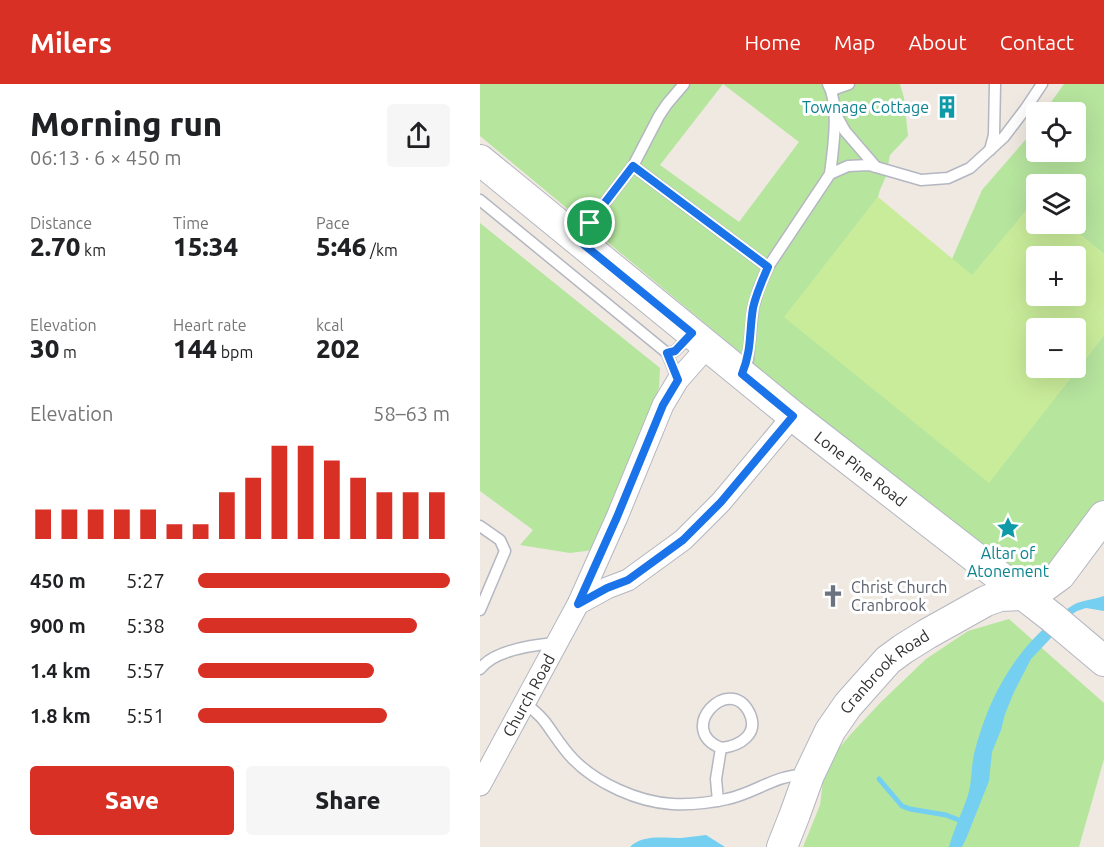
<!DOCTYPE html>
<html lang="en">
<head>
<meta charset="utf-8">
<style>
	:root { --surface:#fff; --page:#f6f6f6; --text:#202124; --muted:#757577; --accent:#d93025 }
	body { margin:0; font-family:Ubuntu,sans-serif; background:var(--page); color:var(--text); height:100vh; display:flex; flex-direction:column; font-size:22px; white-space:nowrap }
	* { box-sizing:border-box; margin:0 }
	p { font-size:20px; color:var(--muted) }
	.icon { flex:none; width:33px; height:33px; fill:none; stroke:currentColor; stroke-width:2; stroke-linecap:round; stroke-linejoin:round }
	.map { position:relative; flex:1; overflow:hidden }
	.details { display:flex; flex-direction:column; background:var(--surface); width:480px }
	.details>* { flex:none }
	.controls { position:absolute; left:546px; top:18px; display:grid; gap:12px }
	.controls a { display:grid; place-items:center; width:60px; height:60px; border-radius:6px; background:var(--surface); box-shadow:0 6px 24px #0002; font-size:30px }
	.pin { position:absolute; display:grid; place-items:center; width:51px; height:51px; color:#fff; margin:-26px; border:3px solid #fff; border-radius:50%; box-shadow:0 2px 6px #0007 }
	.round { display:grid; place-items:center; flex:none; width:63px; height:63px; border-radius:6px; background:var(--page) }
	.headline { display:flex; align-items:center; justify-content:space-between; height:102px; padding:0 30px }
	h1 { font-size:33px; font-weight:800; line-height:45px }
	.metrics { display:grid; grid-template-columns:repeat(3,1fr); gap:9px; height:102px; padding:6px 30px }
	.metrics div { display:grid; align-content:center }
	.metrics b { font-size:26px; font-weight:800 }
	.metrics small { font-size:16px; font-weight:400 }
	.metrics p { font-size:16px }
	.chart { height:168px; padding:12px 30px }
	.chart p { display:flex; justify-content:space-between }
	.chart svg { width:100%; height:108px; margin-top:6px; stroke:var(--accent); stroke-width:6 }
	.action { display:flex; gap:12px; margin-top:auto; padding:12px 30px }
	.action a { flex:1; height:69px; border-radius:6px; background:var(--accent); color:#fff; font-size:24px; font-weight:800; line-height:69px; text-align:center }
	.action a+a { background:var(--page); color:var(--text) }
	ul { padding:0 30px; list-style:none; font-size:20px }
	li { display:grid; grid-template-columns:96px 72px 1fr; align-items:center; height:45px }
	li i { height:15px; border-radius:8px; background:var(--accent) }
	header { display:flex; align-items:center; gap:36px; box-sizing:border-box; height:84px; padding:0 30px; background:var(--accent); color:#fff }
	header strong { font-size:28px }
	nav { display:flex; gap:33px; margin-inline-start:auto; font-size:21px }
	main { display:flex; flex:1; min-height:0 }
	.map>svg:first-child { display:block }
	.green { fill:#b6e59e; fill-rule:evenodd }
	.pitch { fill:#c9ec9a; fill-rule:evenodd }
	.water { fill:#75cff0 }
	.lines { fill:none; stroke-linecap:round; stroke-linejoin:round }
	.stream { stroke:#75cff0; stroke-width:5 }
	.lane-casing { stroke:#b4b7c1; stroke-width:13 }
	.street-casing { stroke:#b4b7c1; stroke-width:23 }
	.secondary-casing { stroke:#b4b7c1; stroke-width:32 }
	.lane { stroke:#fff; stroke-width:10 }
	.street { stroke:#fff; stroke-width:21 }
	.secondary { stroke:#fff; stroke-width:30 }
	.route-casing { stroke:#fff; stroke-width:12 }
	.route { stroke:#1a73e8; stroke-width:8 }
	.labels { text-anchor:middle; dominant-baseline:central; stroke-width:6; stroke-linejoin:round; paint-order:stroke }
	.culture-label { font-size:16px; fill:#0d838f; stroke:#fff; text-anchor:end }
	.street-label { font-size:16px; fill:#2e2e2e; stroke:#fff }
	.worship-label { font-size:16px; fill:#5b616d; stroke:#fff; text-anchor:start }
</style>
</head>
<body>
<header>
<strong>Milers</strong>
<nav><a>Home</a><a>Map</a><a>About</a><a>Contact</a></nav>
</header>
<main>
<section class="details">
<div class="headline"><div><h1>Morning run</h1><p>06:13 · 6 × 450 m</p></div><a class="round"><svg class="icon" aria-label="share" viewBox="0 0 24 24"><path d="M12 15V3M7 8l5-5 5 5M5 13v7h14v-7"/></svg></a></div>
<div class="metrics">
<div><p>Distance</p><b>2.70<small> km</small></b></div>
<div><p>Time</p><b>15:34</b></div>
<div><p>Pace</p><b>5:46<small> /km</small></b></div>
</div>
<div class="metrics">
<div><p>Elevation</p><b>30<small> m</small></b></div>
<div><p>Heart rate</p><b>144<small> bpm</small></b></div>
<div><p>kcal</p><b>202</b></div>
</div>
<div class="chart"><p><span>Elevation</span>58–63 m</p>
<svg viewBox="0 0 160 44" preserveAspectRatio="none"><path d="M5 44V32M15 44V32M25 44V32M35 44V32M45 44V32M55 44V38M65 44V38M75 44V25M85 44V19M95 44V6M105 44V6M115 44V12M125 44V19M135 44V25M145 44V25M155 44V25"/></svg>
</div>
<ul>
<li><b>450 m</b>5:27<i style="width:100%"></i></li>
<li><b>900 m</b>5:38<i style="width:87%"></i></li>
<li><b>1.4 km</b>5:57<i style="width:70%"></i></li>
<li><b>1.8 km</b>5:51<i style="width:75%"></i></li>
</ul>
<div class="action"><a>Save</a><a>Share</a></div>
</section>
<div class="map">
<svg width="624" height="763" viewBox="0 0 624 763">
	<rect width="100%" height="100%" fill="#efe9e1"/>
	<g class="green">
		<path d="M 0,0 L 420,0 L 424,14 L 428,52 L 410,71 L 406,92 L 400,106 L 398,113 L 305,233 L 509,398 L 624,251 L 624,415 L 590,460 L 561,489 L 549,491 L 537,486 L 339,334 L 0,52 ZM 243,0 L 319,58 L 259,138 L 180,81 Z"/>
		<path d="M 584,0 L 624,0 L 624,170 L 587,140 L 596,140 L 596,100 L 556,100 L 556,115 L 492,192 L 472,175 L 502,106 L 548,53 L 556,40 L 556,68 L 596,68 L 596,28 L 564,28 Z"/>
		<path d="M 0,139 L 180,284 L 179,304 L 113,466 L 90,469 L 40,461 L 53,446 L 0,407 Z"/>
		<path d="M 529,535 L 624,619 L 624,675 L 599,763 L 323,763 L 340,721 L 345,681 L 370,651 L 401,618 L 446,575 L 488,547 Z"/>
	</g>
	<path class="pitch" d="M 398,113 L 492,191 L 556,115 L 556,140 L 587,140 L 624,170 L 624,251 L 509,399 L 304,233 ZM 556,172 L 596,172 L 596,212 L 556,212 ZM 556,244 L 596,244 L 596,284 L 556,284 Z"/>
	<g class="water">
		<path d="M 624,512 L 624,527 L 606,524 L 597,527 L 586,534 L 570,555 L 551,575 L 534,608 L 525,630 L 521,646 L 512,668 L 509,697 L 486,755 L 482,763 L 469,763 C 474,745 482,729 488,711 C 492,698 491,684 494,670 C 507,619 530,573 571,538 C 580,531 588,523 597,519 C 606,516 615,515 624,512 Z"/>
		<path d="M 226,751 L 245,763 L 150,763 C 162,750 185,754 201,754 C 210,753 218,752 226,751 Z"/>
	</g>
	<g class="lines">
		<path class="stream" d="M 399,695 L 422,722 L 430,725 L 466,731 L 484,738"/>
		<g class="lane-casing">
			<g id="lane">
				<path d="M 348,0 C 360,21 353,66 350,90"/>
				<path d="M 352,6 L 369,0"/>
				<path d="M 355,29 L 365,47 L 396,83"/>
				<path d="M 510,66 L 514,51 L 515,0"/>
				<path d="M 153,82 L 288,183"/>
				<path d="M 0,116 L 187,269 L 198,296"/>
				<path d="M 97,155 L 153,82 L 179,32 L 187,20 L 204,0"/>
				<path d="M 187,269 L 195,267 L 210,252"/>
				<path d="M 263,287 L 268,275 L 273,224 L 279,204 L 288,183 L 350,90 L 368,82 L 389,81 L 441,96 L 468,94 L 490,84 L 524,53 L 546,24 L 562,0"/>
				<path d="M 0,442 L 20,456 L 25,467 L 0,526"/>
				<path d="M 0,585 C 14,566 53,561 75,559"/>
				<path d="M 45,619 C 52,625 60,631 65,638 C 74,650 82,664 93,675 C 116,699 158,718 192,720 C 210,721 229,719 247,715 C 274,710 296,690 325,691"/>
				<path d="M 238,717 L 236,695 L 241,664 C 260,662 280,650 269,628 C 249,589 195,646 241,664"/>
			</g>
		</g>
		<g class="street-casing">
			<g id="street">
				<path d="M 98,520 L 127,504 L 148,496 L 203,456 L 241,418 L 313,332"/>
				<path id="s1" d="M 0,701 L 98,520 L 137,433 L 183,321 L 198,296 L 228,262"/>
			</g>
		</g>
		<g class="secondary-casing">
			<g id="secondary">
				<path id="s2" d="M 0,76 L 313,332 L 573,534 L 624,577"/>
				<path id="s3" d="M 302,763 L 315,730 L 329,691 L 350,647 L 368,621 L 408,576 L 423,565 L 447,550 L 506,517 L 520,512 L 542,511 L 565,502 L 580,491 L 624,432"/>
			</g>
		</g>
		<use href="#lane" class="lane"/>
		<use href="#street" class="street"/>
		<use href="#secondary" class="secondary"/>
	</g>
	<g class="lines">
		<g class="route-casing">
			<path id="route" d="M 153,82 L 288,183 C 282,197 276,210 273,224 C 269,249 272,265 262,290 L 313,332 L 241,418 L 203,456 L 148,496 L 127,504 L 98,520 L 137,433 L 183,321 L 198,296 L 187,269 L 195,267 L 212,249 L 97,155 Z"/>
		</g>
		<use href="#route" class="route"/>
	</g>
	<defs>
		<g id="building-bare" transform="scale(1.8)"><path d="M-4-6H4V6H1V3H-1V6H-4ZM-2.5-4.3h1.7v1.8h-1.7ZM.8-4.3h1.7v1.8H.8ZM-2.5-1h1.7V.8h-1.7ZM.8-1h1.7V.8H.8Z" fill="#0f9aa8" stroke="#fff" stroke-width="2.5" paint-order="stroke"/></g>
		<g id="sight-bare" transform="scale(1.8)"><path d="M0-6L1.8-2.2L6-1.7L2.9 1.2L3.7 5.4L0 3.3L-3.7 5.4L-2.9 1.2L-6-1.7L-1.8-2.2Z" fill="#0f9aa8" stroke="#fff" stroke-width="2.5" paint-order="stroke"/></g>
		<g id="church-bare" transform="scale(1.8)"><path d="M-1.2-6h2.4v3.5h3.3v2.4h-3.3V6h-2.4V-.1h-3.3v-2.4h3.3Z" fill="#6b7280" stroke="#fff" stroke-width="2.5" paint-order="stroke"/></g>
	</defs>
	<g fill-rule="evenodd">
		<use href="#building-bare" x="467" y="23"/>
		<use href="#sight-bare" x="528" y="444"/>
		<use href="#church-bare" x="353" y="512"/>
	</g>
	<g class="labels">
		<g class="culture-label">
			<text x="449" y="23">Townage Cottage</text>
			<text x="528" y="469" text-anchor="middle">Altar of<tspan x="528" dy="18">Atonement</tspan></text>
		</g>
		<g class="street-label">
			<text stroke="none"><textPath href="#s2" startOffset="490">Lone Pine Road</textPath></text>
			<text stroke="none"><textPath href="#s3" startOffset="207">Cranbrook Road</textPath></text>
			<text stroke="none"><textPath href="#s1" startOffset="102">Church Road</textPath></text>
		</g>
		<g class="worship-label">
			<text x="371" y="503">Christ Church<tspan x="371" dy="18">Cranbrook</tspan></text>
		</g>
	</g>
</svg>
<div class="controls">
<a><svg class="icon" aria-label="locate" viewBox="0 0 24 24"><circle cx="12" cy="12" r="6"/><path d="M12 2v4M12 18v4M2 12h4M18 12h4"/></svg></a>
<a><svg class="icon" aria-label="layers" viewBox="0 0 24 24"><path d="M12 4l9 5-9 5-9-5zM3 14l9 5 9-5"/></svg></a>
<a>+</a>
<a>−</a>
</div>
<div class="pin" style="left:110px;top:139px;background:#1e9e55"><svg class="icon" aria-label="arrive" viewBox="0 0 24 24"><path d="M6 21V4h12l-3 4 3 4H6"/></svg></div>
</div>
</main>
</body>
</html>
